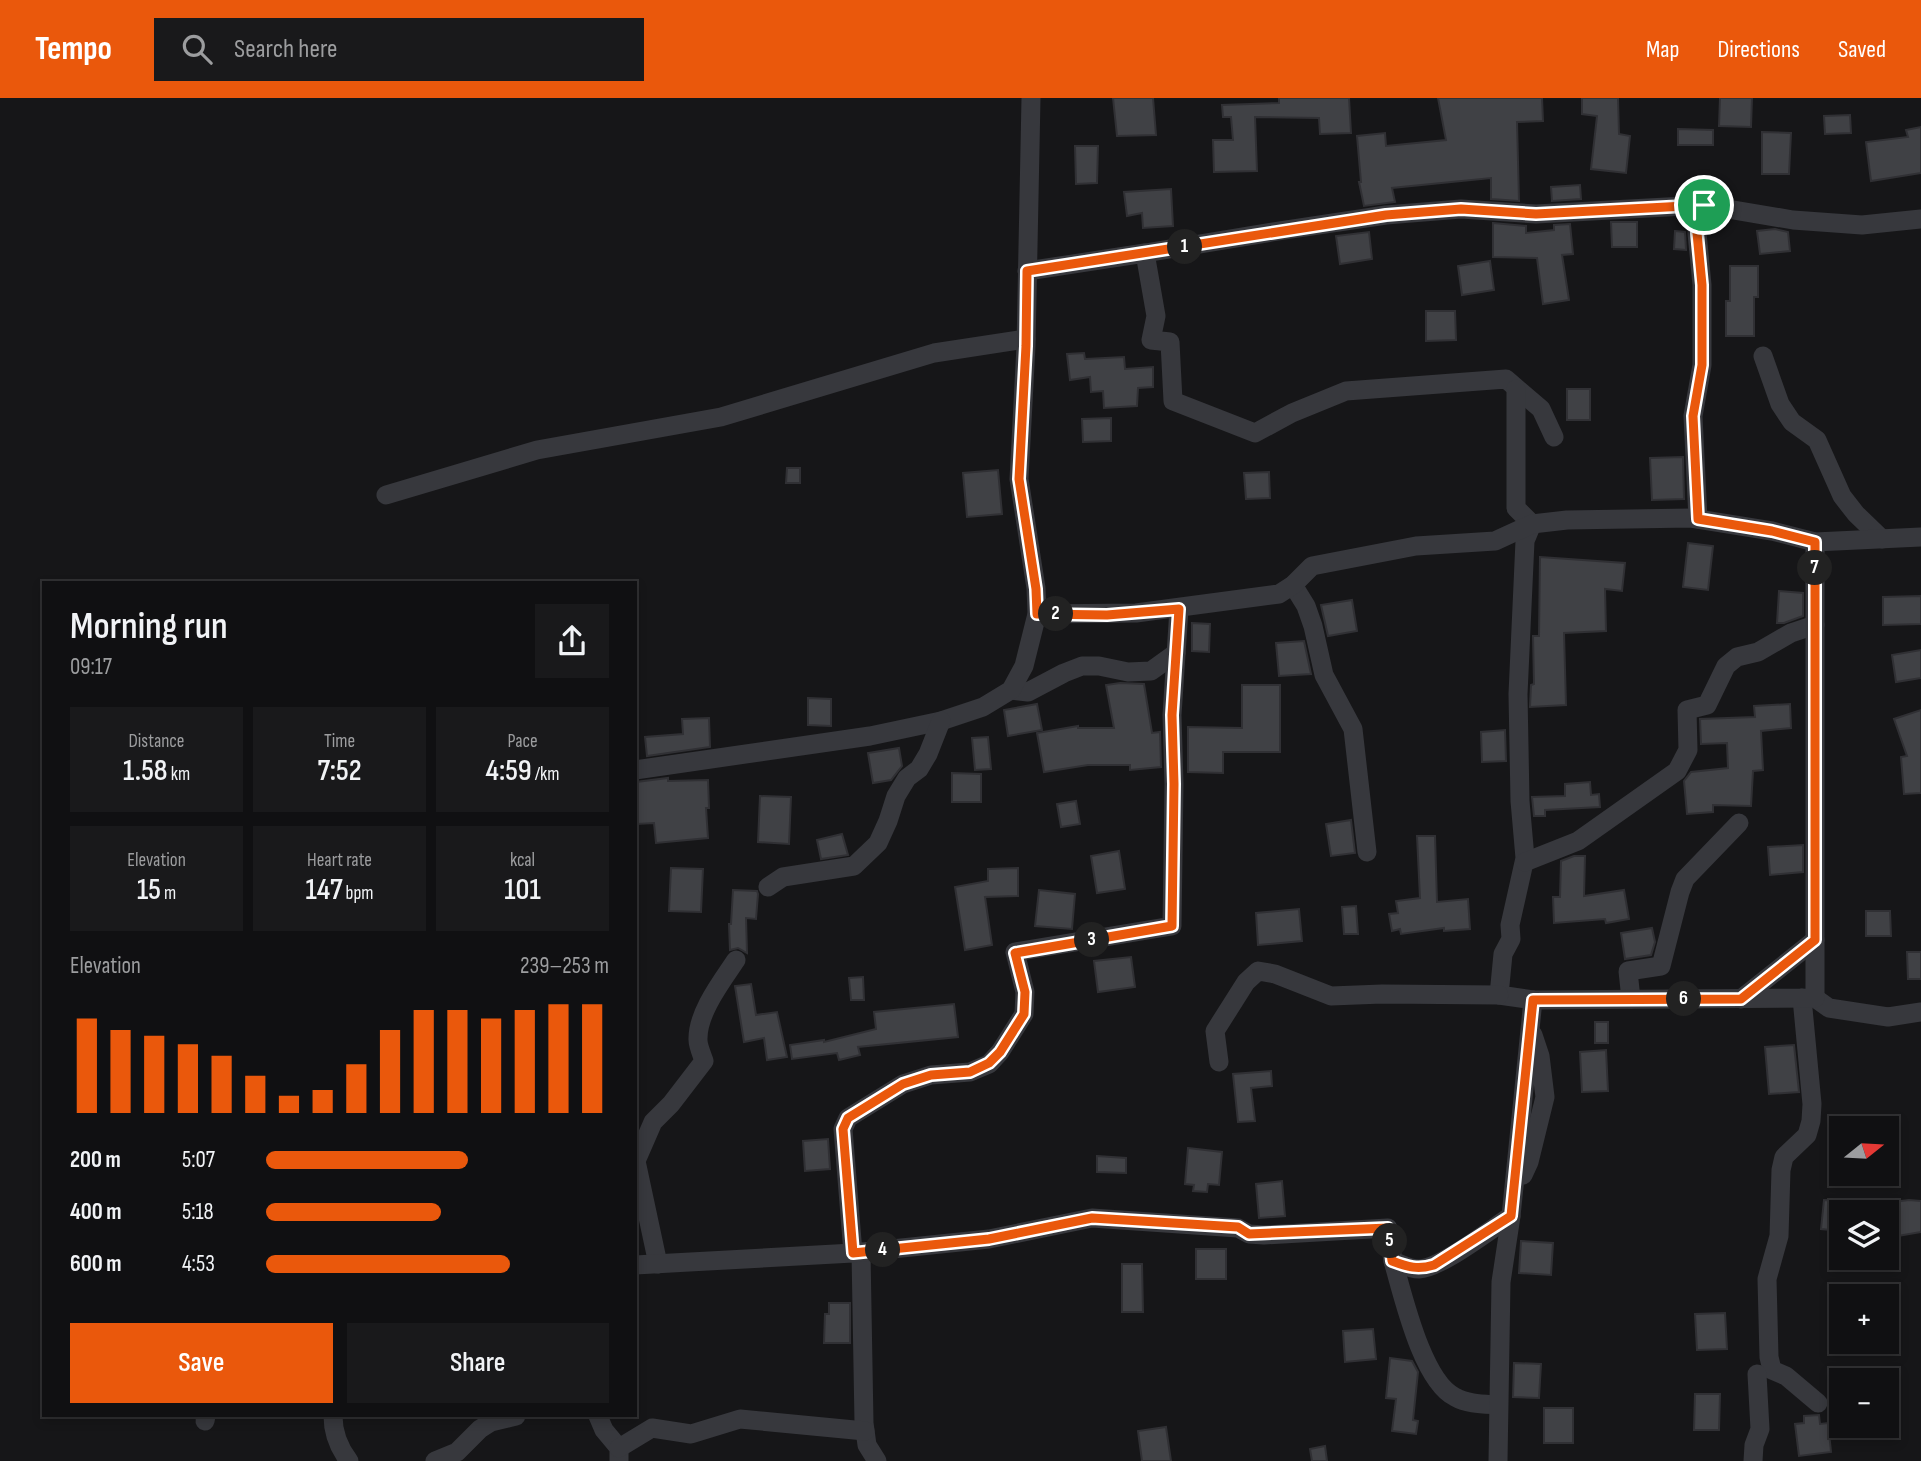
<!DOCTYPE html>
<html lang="en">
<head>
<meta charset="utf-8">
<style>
	:root { --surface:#101012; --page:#19191b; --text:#f1f3f6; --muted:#9c9d9f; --line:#303032; --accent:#ea580c }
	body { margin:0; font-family:"Sofia Sans Condensed",sans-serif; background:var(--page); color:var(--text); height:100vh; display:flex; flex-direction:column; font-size:26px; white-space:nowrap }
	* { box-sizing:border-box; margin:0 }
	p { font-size:23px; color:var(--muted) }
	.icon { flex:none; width:38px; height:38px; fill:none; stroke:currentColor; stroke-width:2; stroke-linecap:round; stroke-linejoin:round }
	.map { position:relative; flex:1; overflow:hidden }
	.drawer { position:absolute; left:42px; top:483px; width:595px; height:836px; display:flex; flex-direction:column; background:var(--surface); border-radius:0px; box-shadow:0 4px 10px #0003,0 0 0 2px var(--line) }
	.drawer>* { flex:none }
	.needle { width:46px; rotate:72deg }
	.fabs { position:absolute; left:1829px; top:1018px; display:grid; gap:14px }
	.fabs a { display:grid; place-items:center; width:70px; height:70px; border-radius:0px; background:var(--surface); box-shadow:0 4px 10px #0003,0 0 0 2px var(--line); font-size:35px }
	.pin { position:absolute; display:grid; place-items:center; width:60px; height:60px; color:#fff; margin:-30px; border:4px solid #fff; border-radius:50%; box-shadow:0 2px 7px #0007 }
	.km { position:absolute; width:35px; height:35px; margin:-18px; border-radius:50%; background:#222; color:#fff; font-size:19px; line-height:35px; text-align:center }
	.round { display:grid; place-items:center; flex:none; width:74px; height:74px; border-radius:0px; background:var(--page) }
	.overview { display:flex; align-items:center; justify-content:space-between; height:119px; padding:0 28px }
	h1 { font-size:38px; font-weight:600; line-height:52px }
	.stats { display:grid; grid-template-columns:repeat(3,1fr); gap:10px; height:119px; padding:7px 28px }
	.stats div { display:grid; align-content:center; border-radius:0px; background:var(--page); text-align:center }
	.stats b { font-size:30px; font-weight:600 }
	.stats small { font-size:19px; font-weight:400 }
	.stats p { font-size:19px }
	.chart { height:196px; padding:14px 28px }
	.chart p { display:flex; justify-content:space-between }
	.chart svg { width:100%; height:126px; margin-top:7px; stroke:var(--accent); stroke-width:6 }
	.cta { display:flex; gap:14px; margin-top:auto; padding:14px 28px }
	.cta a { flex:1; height:80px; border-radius:0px; background:var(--accent); color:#fff; font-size:28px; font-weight:600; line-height:80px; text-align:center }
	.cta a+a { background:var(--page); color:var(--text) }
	ul { padding:0 28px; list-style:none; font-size:23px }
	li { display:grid; grid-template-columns:112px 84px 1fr; align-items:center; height:52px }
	li i { height:18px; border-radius:9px; background:var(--accent) }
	header { display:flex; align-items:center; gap:42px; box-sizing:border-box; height:98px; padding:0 35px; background:var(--accent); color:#fff }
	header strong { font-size:33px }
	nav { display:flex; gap:38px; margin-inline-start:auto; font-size:24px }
	.search { width:490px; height:63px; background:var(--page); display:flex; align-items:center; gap:18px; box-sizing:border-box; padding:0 24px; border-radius:0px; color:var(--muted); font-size:26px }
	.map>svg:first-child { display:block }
	.building { fill:#404145; stroke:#303034; stroke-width:2 }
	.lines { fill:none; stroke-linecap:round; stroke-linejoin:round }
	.minor { stroke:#37383d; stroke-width:19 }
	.route-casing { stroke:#fff; stroke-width:14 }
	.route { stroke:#ea580c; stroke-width:9 }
</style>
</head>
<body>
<header>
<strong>Tempo</strong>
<div class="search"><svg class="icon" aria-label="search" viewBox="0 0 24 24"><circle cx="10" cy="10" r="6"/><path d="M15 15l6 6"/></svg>Search here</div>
<nav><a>Map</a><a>Directions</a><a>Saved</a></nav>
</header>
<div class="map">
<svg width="1921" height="1363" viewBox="0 0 1921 1363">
	<rect width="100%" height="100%" fill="#161618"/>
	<g class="building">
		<path d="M 1113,0 L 1153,0 L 1156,37 L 1117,38 Z"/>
		<path d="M 1279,0 L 1349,0 L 1351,35 L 1320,36 L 1319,20 L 1255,19 L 1257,73 L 1214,74 L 1213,42 L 1233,42 L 1231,19 L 1223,19 L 1222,7 L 1279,5 Z"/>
		<path d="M 1438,0 L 1542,0 L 1543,23 L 1517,24 L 1519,103 L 1491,101 L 1491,80 L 1392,90 L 1395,104 L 1364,108 L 1359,84 L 1361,84 L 1357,38 L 1385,35 L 1386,48 L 1446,42 Z"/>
		<path d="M 1582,0 L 1618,0 L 1619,36 L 1630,38 L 1626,75 L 1591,71 L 1597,18 L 1582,16 Z"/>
		<path d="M 1720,0 L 1752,0 L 1751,29 L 1719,28 Z"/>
		<path d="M 1850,17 L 1851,35 L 1825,36 L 1824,18 Z"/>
		<path d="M 1921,29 L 1921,75 L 1871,83 L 1866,44 L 1908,39 L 1906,32 Z"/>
		<path d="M 1678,31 L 1713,32 L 1713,47 L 1678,47 Z"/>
		<path d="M 1762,34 L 1791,35 L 1789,76 L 1762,76 Z"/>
		<path d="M 1075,48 L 1098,48 L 1097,85 L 1076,86 Z"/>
		<path d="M 1580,87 L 1581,101 L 1552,103 L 1551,89 Z"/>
		<path d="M 1171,91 L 1173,128 L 1143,130 L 1142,115 L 1127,118 L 1124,94 Z"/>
		<path d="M 1611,124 L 1637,124 L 1637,149 L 1612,149 Z"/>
		<path d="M 1493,125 L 1526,128 L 1526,135 L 1554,132 L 1554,127 L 1570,126 L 1573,156 L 1562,157 L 1569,202 L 1543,206 L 1537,160 L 1493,159 Z"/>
		<path d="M 1775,131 L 1788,134 L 1790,153 L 1760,156 L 1757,133 Z"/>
		<path d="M 1675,133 L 1685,134 L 1686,152 L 1674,151 Z"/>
		<path d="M 1369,134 L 1372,161 L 1340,166 L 1336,138 Z"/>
		<path d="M 1490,163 L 1494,192 L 1462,197 L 1458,168 Z"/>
		<path d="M 1730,168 L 1758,168 L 1758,199 L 1754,199 L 1754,238 L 1726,238 L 1726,203 L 1730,203 Z"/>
		<path d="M 1426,213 L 1455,213 L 1456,242 L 1426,243 Z"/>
		<path d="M 1084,255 L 1085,261 L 1124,259 L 1125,271 L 1153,269 L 1153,289 L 1138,290 L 1137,308 L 1104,310 L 1103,293 L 1091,294 L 1090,279 L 1070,282 L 1067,256 Z"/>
		<rect x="1567" y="291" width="23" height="31"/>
		<path d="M 1111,320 L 1111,343 L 1083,344 L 1082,321 Z"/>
		<path d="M 1683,359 L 1684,401 L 1652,402 L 1650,360 Z"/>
		<path d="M 787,370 L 800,370 L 800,385 L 786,385 Z"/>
		<path d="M 998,372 L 1002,416 L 967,419 L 963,375 Z"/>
		<path d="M 1269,374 L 1270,400 L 1246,401 L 1244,375 Z"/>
		<path d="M 1688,445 L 1713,448 L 1708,492 L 1683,489 Z"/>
		<path d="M 1540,459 L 1625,465 L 1622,493 L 1605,491 L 1606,533 L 1564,535 L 1566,607 L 1530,609 L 1531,587 L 1534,586 L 1533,538 L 1539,538 Z"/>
		<path d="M 1779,493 L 1803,495 L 1803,518 L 1784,525 L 1777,525 Z"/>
		<path d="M 1921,498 L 1921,526 L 1883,527 L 1883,499 Z"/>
		<path d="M 1352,502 L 1357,533 L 1328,538 L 1321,507 Z"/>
		<path d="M 1192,525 L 1210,526 L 1209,554 L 1192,553 Z"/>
		<path d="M 1304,543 L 1311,576 L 1279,578 L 1276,545 Z"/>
		<path d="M 1921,552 L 1921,580 L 1896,584 L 1892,557 Z"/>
		<path d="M 1120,585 L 1144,586 L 1152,635 L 1160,634 L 1161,669 L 1130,672 L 1130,667 L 1088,667 L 1044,674 L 1037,635 L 1078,628 L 1078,630 L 1114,630 L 1106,587 Z"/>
		<path d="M 1242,587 L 1280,587 L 1280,654 L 1223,654 L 1223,675 L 1188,674 L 1188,629 L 1242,630 Z"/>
		<path d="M 808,600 L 831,601 L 831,628 L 808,627 Z"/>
		<path d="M 1037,606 L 1042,632 L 1008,638 L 1004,612 Z"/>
		<path d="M 1790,606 L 1791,630 L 1761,633 L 1763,672 L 1753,673 L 1751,708 L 1713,707 L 1713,714 L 1687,716 L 1684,683 L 1691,674 L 1728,670 L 1727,645 L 1701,646 L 1700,621 L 1755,619 L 1754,608 Z"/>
		<path d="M 1921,612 L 1921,695 L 1904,696 L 1901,659 L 1907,658 L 1894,621 Z"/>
		<path d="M 709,620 L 710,649 L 647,658 L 645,639 L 683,636 L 682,621 Z"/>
		<path d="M 1505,632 L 1506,663 L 1482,664 L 1481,634 Z"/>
		<path d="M 988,639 L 991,671 L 975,672 L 972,640 Z"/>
		<path d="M 899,650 L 902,668 L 891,682 L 873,685 L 868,655 Z"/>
		<path d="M 952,675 L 981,676 L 981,704 L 952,704 Z"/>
		<path d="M 668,680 L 668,683 L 708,682 L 709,710 L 706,710 L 708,740 L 656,745 L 654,725 L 637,726 L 636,684 Z"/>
		<path d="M 1590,684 L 1591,697 L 1599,696 L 1600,709 L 1545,712 L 1545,718 L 1534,718 L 1532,699 L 1565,698 L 1565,686 Z"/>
		<path d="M 760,698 L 791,699 L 789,746 L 758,744 Z"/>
		<path d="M 1076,703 L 1080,726 L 1061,729 L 1057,706 Z"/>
		<path d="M 1351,722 L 1355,755 L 1331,758 L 1326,726 Z"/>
		<path d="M 842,736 L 848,757 L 821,761 L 817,742 Z"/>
		<path d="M 1417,738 L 1435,738 L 1437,804 L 1468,801 L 1470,831 L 1444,833 L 1444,830 L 1401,836 L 1400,831 L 1392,833 L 1389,816 L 1398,815 L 1396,803 L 1420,800 Z"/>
		<path d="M 1803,747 L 1803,774 L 1770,777 L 1768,749 Z"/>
		<path d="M 1119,753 L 1125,791 L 1097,795 L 1091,758 Z"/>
		<path d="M 1574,758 L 1585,758 L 1584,798 L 1624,792 L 1629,821 L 1606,825 L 1605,821 L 1554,825 L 1553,799 L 1560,799 L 1561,763 Z"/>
		<path d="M 671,770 L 703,771 L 701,814 L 669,813 Z"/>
		<path d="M 1018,770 L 1018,798 L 985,799 L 992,847 L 965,852 L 955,789 L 988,783 L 988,771 Z"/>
		<path d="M 733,792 L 757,793 L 758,796 L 756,821 L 746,820 L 747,855 L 738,850 L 730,852 L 729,826 L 731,826 Z"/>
		<path d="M 1039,792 L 1075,796 L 1072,831 L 1035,828 Z"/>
		<path d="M 1356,808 L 1358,836 L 1344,836 L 1342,809 Z"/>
		<path d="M 1299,811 L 1302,843 L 1258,847 L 1256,815 Z"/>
		<path d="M 1866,813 L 1890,813 L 1891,838 L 1866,838 Z"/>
		<path d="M 1652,830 L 1655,844 L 1651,857 L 1625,861 L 1621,835 Z"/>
		<path d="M 1907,854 L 1921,854 L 1921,881 L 1908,881 Z"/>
		<path d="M 1131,859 L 1135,889 L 1098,894 L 1094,863 Z"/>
		<path d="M 863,879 L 864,902 L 851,902 L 849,880 Z"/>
		<path d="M 751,886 L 756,917 L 777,914 L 787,959 L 767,962 L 764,940 L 744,944 L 735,888 Z"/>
		<path d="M 954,906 L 958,939 L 858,949 L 860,957 L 839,962 L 837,955 L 792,961 L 790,947 L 824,942 L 824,944 L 876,931 L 874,914 Z"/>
		<rect x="1595" y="924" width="13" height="21"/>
		<path d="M 1794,947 L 1799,994 L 1769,996 L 1765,949 Z"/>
		<path d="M 1606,952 L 1608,993 L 1582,994 L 1580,954 Z"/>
		<path d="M 1271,973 L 1272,988 L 1251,990 L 1255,1023 L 1238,1024 L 1233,976 Z"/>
		<path d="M 828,1041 L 830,1071 L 805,1073 L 803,1043 Z"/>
		<path d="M 1188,1050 L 1222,1054 L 1219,1087 L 1208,1086 L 1207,1094 L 1193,1093 L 1194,1087 L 1185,1086 Z"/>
		<path d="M 1097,1058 L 1126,1060 L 1126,1075 L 1097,1074 Z"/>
		<path d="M 1282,1083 L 1285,1118 L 1259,1120 L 1256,1086 Z"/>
		<path d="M 1824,1102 L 1841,1103 L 1841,1133 L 1821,1131 Z"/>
		<path d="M 1909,1102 L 1921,1103 L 1921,1134 L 1886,1140 L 1886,1105 Z"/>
		<path d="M 1521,1143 L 1553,1145 L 1551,1177 L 1519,1175 Z"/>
		<rect x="1196" y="1151" width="30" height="30"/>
		<path d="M 1122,1166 L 1142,1166 L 1143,1214 L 1122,1214 Z"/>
		<path d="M 829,1205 L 850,1205 L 850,1245 L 824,1245 L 825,1216 L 829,1216 Z"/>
		<path d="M 1725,1215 L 1727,1251 L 1697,1252 L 1695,1216 Z"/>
		<path d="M 1373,1231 L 1376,1261 L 1345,1264 L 1343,1233 Z"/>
		<path d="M 1390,1260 L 1412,1263 L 1418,1274 L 1413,1322 L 1418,1323 L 1416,1336 L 1392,1333 L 1396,1301 L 1386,1300 Z"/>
		<path d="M 1514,1265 L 1541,1266 L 1539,1300 L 1513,1299 Z"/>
		<path d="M 1695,1296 L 1720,1296 L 1719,1332 L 1694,1332 Z"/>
		<rect x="1544" y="1310" width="29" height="35"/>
		<path d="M 1819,1317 L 1820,1326 L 1828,1325 L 1831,1354 L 1799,1358 L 1795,1326 L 1804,1325 L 1804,1318 Z"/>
		<path d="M 1166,1329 L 1171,1363 L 1142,1363 L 1138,1333 Z"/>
		<path d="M 1325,1348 L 1327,1363 L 1312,1363 L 1310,1351 Z"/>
	</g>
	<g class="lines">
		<g class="minor">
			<path d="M 1145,155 L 1272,134 L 1386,117 L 1461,111 L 1536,116 L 1704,107 L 1793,122 L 1862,127 L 1921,121"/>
			<path d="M 1027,173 L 1145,155 L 1156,218 L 1151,242 L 1170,244 L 1173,303 L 1255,335 L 1292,315 L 1346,293 L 1506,281 L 1541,311 L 1554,339"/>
			<path d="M 1763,258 L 1780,306 L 1792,324 L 1817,342 L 1842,398 L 1856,416 L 1882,441"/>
			<path d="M 1516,291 L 1516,410 L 1532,426 L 1525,443 L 1518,596 L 1520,703 L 1525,760 L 1510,827 L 1511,841 L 1503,856 L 1499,897 L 1533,902"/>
			<path d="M 386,397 L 537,352 L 721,319 L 934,255 L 1026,241"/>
			<path d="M 1698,421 L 1693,318 L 1702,267 L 1702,187 L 1697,135 L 1704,107"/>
			<path d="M 1293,487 L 1306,508 L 1313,528 L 1324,577 L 1353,631 L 1367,754"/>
			<path d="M 1037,516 L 1136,515 L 1279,496 L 1293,487 L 1312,468 L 1416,448 L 1495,443 L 1532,426 L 1567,422 L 1691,420 L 1772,433 L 1815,444 L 1921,439"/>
			<path d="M 1011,592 L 1028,594 L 1064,575 L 1082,568 L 1099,568 L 1128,574 L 1151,573 L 1176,555"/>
			<path d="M 635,672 L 870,638 L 941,623 L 983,609 L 1011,592 L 1024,568 L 1037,516 L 1036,490 L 1019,381 L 1026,248 L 1031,0"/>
			<path d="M 1525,764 L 1578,743 L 1677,673 L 1688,652 L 1687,612 L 1707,607 L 1726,568 L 1737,559 L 1758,554 L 1791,535 L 1815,527"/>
			<path d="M 768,789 L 783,779 L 854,768 L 878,745 L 888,723 L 896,698 L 907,680 L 919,671 L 928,656 L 941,623"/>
			<path d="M 1802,900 L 1812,1006 L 1811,1023 L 1807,1037 L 1784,1059 L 1781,1072 L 1779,1138 L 1767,1181 L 1769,1259 L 1772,1272 L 1786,1278 L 1818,1305"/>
			<path d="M 1815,900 L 1829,910 L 1888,919 L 1921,914"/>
			<path d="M 1631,901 L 1628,873 L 1661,868 L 1680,794 L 1685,781 L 1739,725"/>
			<path d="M 1741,901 L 1815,842"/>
			<path d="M 1219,964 L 1215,933 L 1246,884 L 1258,873 L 1275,876 L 1331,898 L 1382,896 L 1499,897"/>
			<path d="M 1523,1077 L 1529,1064 L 1545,999 L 1540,958 L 1533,937"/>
			<path d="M 861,1154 L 864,1325 L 867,1347 L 877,1363"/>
			<path d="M 853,1155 L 843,1031 L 848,1020 L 903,986 L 931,977 L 970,974 L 989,966 L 1000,954 L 1024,916 L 1025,894 L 1015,854 L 1172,828 L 1174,686 L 1172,617 L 1179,511"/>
			<path d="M 1393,1163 C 1403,1197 1422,1283 1455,1299 C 1467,1306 1484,1306 1498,1307"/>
			<path d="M 658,1166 L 636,1063 L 653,1024 L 671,1006 L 704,963 C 702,957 698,948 698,942 C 697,915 722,883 736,862"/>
			<path d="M 635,1167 L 853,1155 L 989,1141 L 1092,1120 L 1238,1130 L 1249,1136 L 1264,1137 L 1388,1130 L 1393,1163 C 1401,1166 1410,1171 1419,1171 C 1441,1170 1491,1131 1511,1118 L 1533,902 L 1815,900 L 1815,444"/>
			<path d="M 333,1318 C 333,1334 339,1350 349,1363"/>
			<path d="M 598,1318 L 604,1332 L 619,1350 L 619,1362"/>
			<path d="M 205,1323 L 206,1318"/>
			<path d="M 619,1350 L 652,1330 L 691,1336 L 740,1321 L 865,1333"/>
			<path d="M 435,1363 L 457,1354 L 480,1331 L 491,1324 L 516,1318"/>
			<path d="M 1498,1363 L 1501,1184 L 1511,1118"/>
			<path d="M 1753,1363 L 1754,1347 L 1760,1331 L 1757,1276"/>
		</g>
	</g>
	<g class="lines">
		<g class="route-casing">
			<path id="route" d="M 1704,107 L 1697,135 L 1702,187 L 1702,267 L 1693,318 L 1698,421 L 1772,433 L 1815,444 L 1815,842 L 1741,901 L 1533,902 L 1511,1118 L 1434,1167 C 1418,1172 1408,1169 1392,1163 L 1388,1130 L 1249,1136 L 1238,1129 L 1092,1120 L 989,1141 L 853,1155 L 843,1031 L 848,1020 L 903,986 L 931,977 L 970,974 L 989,965 L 1000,954 L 1024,916 L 1025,894 L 1015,855 L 1172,828 L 1174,686 L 1172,617 L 1179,511 L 1107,517 L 1037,516 L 1036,491 L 1019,381 L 1026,248 L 1027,173 L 1386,117 L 1461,111 L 1536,116 Z"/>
		</g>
		<use href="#route" class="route"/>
	</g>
</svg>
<div class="fabs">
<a><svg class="needle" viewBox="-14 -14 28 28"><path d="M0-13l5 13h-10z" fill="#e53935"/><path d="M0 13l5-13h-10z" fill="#9c9d9f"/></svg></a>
<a><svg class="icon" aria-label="layers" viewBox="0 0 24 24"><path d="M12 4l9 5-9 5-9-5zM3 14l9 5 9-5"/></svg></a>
<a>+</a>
<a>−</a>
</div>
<div class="pin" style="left:1704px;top:107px;background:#1e9e55"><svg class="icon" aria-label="arrive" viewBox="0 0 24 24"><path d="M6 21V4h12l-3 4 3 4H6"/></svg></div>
<b class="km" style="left:1185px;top:149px">1</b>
<b class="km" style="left:1056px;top:516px">2</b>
<b class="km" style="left:1092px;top:842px">3</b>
<b class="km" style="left:883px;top:1152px">4</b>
<b class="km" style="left:1390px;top:1143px">5</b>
<b class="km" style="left:1684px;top:901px">6</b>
<b class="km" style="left:1815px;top:470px">7</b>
<section class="drawer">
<div class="overview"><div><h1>Morning run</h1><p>09:17</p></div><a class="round"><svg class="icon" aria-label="share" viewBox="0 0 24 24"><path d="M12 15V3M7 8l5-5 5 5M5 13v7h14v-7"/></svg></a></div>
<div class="stats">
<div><p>Distance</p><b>1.58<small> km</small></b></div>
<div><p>Time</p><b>7:52</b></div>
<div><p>Pace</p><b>4:59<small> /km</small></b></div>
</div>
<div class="stats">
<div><p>Elevation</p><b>15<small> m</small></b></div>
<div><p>Heart rate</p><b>147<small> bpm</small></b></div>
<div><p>kcal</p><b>101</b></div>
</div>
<div class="chart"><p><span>Elevation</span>239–253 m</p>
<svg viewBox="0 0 160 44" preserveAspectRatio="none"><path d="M5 44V11M15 44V15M25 44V17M35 44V20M45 44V24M55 44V31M65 44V38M75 44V36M85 44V27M95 44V15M105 44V8M115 44V8M125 44V11M135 44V8M145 44V6M155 44V6"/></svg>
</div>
<ul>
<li><b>200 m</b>5:07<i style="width:59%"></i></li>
<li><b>400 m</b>5:18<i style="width:51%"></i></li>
<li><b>600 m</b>4:53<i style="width:71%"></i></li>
</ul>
<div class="cta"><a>Save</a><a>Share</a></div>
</section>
</div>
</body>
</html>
